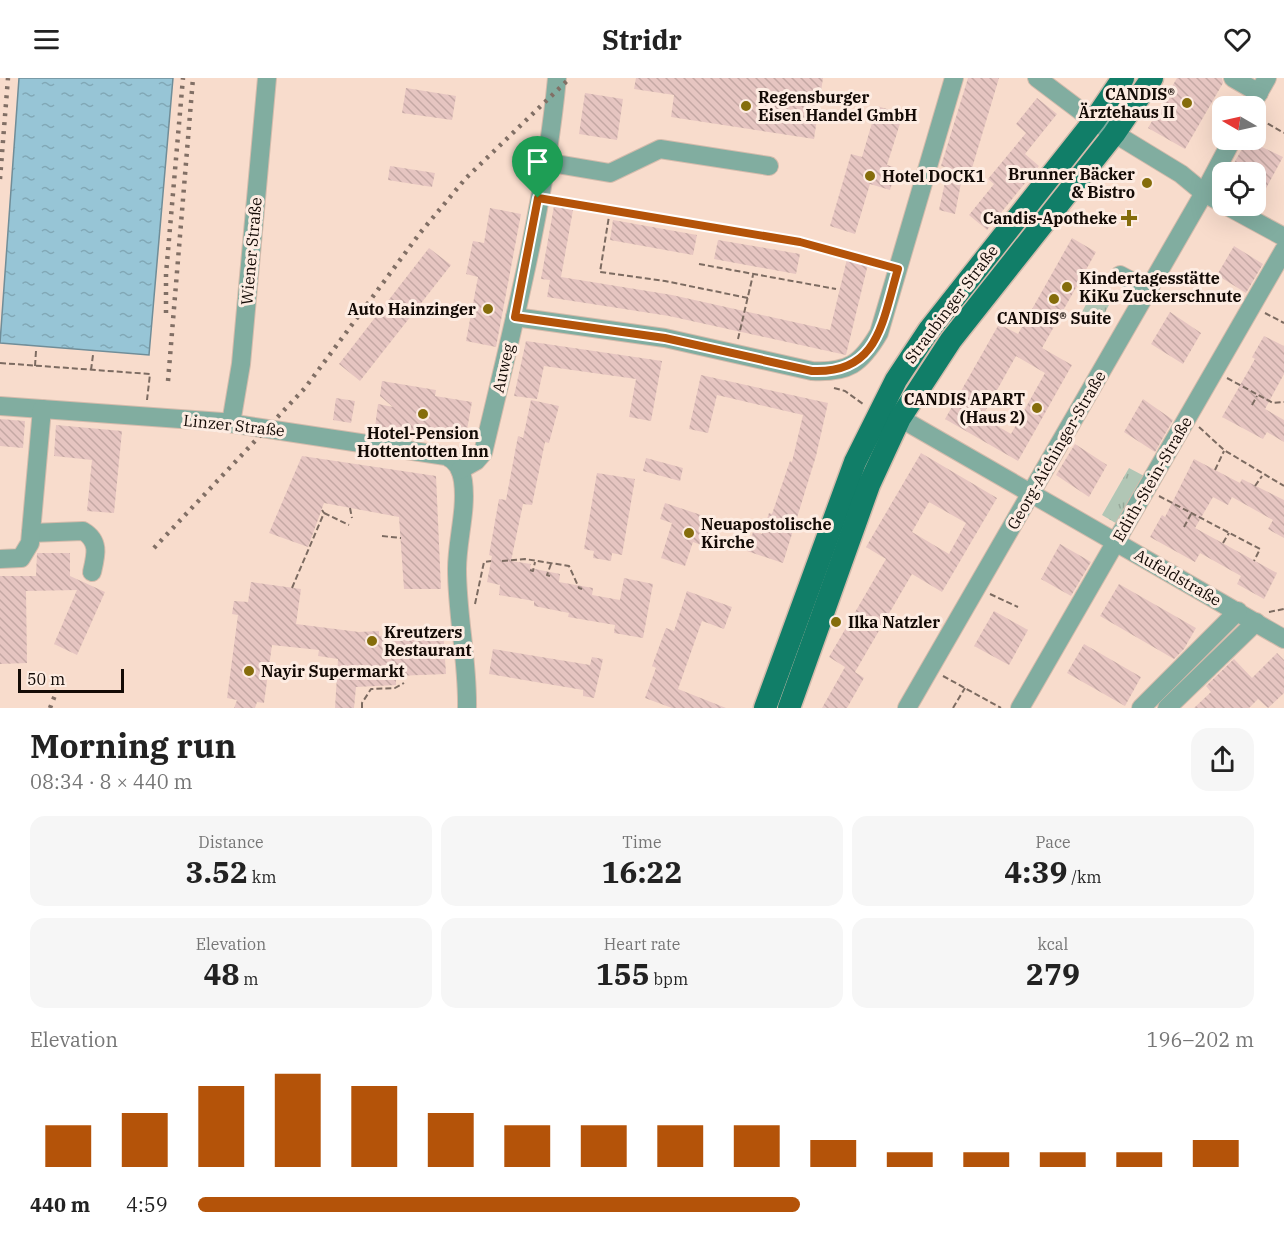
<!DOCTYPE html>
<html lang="en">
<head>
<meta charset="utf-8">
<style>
	:root { --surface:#fff; --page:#f6f6f6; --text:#222; --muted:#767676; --accent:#b45309 }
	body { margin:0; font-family:"IBM Plex Serif",serif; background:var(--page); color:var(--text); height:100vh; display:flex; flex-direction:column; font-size:22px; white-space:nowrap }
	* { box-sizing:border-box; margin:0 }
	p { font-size:20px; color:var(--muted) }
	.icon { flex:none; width:33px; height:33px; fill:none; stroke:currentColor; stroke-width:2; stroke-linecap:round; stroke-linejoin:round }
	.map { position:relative; height:630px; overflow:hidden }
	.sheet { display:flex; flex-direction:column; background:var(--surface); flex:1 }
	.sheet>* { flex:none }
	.needle { width:39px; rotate:279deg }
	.tools { position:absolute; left:1212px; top:18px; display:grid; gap:12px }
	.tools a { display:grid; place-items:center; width:54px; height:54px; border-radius:12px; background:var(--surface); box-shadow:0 6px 24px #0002; font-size:30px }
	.scale { position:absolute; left:18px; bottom:15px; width:106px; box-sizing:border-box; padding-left:6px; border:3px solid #140b06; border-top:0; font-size:16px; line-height:21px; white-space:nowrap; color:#140b06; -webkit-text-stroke:4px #fdece2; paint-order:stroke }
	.pin { position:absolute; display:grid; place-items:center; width:51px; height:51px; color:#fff; margin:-62px -26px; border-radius:50% 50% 50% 0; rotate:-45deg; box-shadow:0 0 6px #0007 }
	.pin .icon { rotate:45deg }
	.round { display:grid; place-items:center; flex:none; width:63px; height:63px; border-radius:18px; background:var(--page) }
	.headline { display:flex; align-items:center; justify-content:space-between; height:102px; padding:0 30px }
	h1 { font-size:33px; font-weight:700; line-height:45px }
	.figures { display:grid; grid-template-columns:repeat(3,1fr); gap:9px; height:102px; padding:6px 30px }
	.figures div { display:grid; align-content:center; border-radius:15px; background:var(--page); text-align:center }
	.figures b { font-size:30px; font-weight:700 }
	.figures small { font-size:16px; font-weight:400 }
	.figures p { font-size:16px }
	.chart { height:168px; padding:12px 30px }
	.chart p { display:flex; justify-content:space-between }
	.chart svg { width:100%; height:108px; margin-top:6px; stroke:var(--accent); stroke-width:6 }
	ul { padding:0 30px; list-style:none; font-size:20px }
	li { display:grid; grid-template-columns:96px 72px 1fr; align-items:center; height:45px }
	li i { height:15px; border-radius:8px; background:var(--accent) }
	header { display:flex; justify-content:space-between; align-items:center; height:78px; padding:0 30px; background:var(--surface); font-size:27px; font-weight:700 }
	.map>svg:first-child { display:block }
	.park { fill:url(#park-tufts) }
	.water { fill:url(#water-ripples); stroke:#708d98; stroke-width:1.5 }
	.building { fill:url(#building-back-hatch); fill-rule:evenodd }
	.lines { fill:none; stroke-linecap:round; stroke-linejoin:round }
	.minor-casing { stroke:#d4bbac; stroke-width:20 }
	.major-casing { stroke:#d4bbac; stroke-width:25 }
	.path { stroke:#7c6b61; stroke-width:2; stroke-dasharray:6 3; stroke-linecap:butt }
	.minor { stroke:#81ada0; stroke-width:18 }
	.major { stroke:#117e68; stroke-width:22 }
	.rail { stroke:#816f65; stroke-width:4.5; stroke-dasharray:3 6; stroke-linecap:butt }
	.route-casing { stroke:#fff; stroke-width:12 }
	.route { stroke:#b45309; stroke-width:8 }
	.poi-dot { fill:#856d0b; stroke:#fdece2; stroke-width:2 }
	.labels { text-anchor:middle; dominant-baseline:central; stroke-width:6; stroke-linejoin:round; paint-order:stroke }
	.poi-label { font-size:16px; font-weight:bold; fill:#140b06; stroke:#fdece2; text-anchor:start }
	.street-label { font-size:16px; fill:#140b06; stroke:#fdece2 }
</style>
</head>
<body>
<header><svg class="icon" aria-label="menu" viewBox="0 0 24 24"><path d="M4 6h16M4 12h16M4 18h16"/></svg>Stridr<svg class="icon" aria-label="heart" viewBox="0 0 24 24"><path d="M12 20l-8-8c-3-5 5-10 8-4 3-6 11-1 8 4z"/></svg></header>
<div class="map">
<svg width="1284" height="630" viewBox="0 0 1284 630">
	<defs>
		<pattern id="park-tufts" width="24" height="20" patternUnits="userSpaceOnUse" patternTransform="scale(1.5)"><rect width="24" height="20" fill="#b1c6b5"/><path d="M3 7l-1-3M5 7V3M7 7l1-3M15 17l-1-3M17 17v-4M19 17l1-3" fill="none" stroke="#97a99a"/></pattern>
		<pattern id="water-ripples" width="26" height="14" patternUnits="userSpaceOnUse" patternTransform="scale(1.5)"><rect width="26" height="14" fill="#97c5d6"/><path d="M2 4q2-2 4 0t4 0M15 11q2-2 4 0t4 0" fill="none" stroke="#81a8b6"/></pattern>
		<pattern id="building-back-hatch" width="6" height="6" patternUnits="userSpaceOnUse" patternTransform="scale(1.5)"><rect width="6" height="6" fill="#e6c5c1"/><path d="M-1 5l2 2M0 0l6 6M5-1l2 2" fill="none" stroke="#c4a8a4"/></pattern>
	</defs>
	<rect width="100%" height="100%" fill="#f8dccc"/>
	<g class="park">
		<path d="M 1092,215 L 1110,225 L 1100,244 L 1082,234 Z"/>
		<path d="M 1129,390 L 1146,399 L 1119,447 L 1102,437 Z"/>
	</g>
	<path class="water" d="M 19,0 L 173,0 L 149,277 L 0,265 Z"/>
	<g class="building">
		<path d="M 636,0 L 823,0 L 814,61 L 671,39 L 674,17 L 634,11 Z"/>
		<path d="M 968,0 L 999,0 L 970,97 L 963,95 L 955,136 L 939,132 L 948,90 L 941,88 Z"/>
		<path d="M 1177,0 L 1222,0 L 1223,5 L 1185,71 L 1148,50 Z"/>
		<path d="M 406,10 L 456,18 L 452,42 L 402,35 Z"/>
		<path d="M 585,15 L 623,21 L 617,62 L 579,56 Z"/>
		<path d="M 1037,20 L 1057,36 L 1025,76 L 1039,88 L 987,152 L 969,137 L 994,106 L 988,101 L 1026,55 L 1016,46 Z"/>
		<path d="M 877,28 L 903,36 L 887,87 L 897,90 L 890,112 L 870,106 L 855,156 L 830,148 L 851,76 L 862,79 Z"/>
		<path d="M 1247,62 L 1283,79 L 1263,116 L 1256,112 L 1256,94 L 1229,94 Z"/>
		<path d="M 390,88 L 435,95 L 432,109 L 388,102 Z"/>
		<path d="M 554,128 L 573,132 L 561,199 L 672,217 L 830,252 L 847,181 L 868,186 L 846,277 L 669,238 L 547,219 L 550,202 L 541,201 Z"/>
		<path d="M 490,130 L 521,136 L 496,269 L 466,263 L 478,199 L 466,196 L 473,163 L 484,165 Z"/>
		<path d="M 613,142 L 697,157 L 693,177 L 610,162 Z"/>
		<path d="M 1072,160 L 1096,174 L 1042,270 L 1072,287 L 1018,383 L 945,341 L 999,246 L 1018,256 ZM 1016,278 L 1045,295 L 1011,356 L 982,339 Z"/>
		<path d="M 718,162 L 800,176 L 796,196 L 714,181 Z"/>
		<path d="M 1234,168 L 1263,186 L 1246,215 L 1217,197 Z"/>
		<path d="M 429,170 L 451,187 L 360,303 L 339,286 Z"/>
		<path d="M 1170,234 L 1201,255 L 1183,286 L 1151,266 Z"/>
		<path d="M 1264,258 L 1284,268 L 1284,296 L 1265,331 L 1284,342 L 1284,364 L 1267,354 L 1263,361 L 1222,339 L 1255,281 L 1252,279 Z"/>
		<path d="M 526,263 L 662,283 L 651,343 L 629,339 L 636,301 L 544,288 L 537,321 L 514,318 Z"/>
		<path d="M 701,297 L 828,325 L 816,378 L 783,485 L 747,473 L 753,454 L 762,456 L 769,435 L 772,436 L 790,383 L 792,384 L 803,337 L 717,317 L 708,355 L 689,351 Z"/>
		<path d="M 382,303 L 436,312 L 435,318 L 472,324 L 466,357 L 429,351 L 428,358 L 375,349 L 378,326 L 393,329 L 380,318 Z"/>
		<path d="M 336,320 L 355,323 L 351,345 L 333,342 Z"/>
		<path d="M 1143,321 L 1173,342 L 1155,374 L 1124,354 Z"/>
		<path d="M 531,322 L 559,328 L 549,365 L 545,364 L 532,427 L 523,426 L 511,483 L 531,486 L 530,490 L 560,496 L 559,504 L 593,510 L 592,517 L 620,522 L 624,500 L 653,506 L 643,560 L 614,555 L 615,547 L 568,539 L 569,535 L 534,528 L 534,523 L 499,517 L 500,507 L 487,504 L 492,478 L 489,477 L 499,421 L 506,422 L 518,358 L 523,360 Z"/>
		<path d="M 0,341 L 25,343 L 23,370 L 0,368 Z"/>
		<path d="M 56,347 L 122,353 L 114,435 L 87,433 L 92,382 L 54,378 Z"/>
		<path d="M 1075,366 L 1107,387 L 1089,419 L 1056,397 Z"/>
		<path d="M 921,375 L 997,420 L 942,514 L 912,496 L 855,594 L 864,600 L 847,630 L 822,630 L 845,589 L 829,579 L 886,481 L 866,469 ZM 929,424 L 966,445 L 949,476 L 912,454 Z"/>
		<path d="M 302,378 L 436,398 L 441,511 L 404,511 L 399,439 L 324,425 L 308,469 L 269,455 Z"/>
		<path d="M 646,380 L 683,390 L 680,403 L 643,393 Z"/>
		<path d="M 1194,381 L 1240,405 L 1242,401 L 1284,422 L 1284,460 L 1268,451 L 1273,442 L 1232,419 L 1228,427 L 1213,419 L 1195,450 L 1277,495 L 1264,521 L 1237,506 L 1241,498 L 1200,475 L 1195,484 L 1150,459 L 1162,437 L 1165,439 Z"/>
		<path d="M 597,395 L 635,401 L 622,477 L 612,475 L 611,483 L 593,480 L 594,473 L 584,471 Z"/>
		<path d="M 665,425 L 713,441 L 704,468 L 693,464 L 685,488 L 661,480 L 672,445 L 660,441 Z"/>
		<path d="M 1060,466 L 1091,484 L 1071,518 L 1041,501 Z"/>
		<path d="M 37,475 L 70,475 L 70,498 L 105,514 L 77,577 L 54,566 L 77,512 L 26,513 L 27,585 L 0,586 L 0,498 L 36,498 Z"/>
		<path d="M 251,504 L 301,511 L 296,546 L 359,554 L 379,553 L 379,558 L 412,556 L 412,551 L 443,550 L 446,596 L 396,598 L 396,607 L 356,609 L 354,630 L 335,630 L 338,581 L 318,578 L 319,572 L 272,567 L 264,625 L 257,624 L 255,630 L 234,630 L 237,622 L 227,620 L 238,537 L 232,536 L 234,523 L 248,524 Z"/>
		<path d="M 1119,506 L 1196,550 L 1184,571 L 1174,581 L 1100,538 Z"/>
		<path d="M 687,513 L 732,529 L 724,551 L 702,543 L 678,611 L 726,630 L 672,630 L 645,620 L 656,590 L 652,588 L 666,550 L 674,553 Z"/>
		<path d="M 994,533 L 1028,552 L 1009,587 L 974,568 Z"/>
		<path d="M 1084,566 L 1141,599 L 1125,628 L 1067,595 Z"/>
		<path d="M 493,571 L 590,587 L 592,579 L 603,581 L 594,620 L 583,618 L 583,612 L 489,596 Z"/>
		<path d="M 1277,575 L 1284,582 L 1284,615 L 1268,630 L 1258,621 L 1249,630 L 1194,630 L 1211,614 L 1206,608 L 1234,581 L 1252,600 Z"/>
	</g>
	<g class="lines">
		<g class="minor-casing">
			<g id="minor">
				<path d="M 1037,0 L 1094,43 L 1181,96 L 1204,115 L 1222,125"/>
				<path d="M 1233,0 L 1259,15"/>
				<path d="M 1251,28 L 1267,0"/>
				<path d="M 545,84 L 610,95 L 660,71 L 769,88"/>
				<path d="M 1227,128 L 1284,159"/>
				<path d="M 1120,197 L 1148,212"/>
				<path d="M 515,239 L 665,260 L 812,293 C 848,295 861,286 879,255 L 954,0"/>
				<path d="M 0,328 L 222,344 L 446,378 C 457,383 461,391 463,403 C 467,432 457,462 457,491 C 457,538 468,583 467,630"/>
				<path d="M 900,340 L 1284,561"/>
				<path d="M 231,345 L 241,286 L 267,0"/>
				<path d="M 460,392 L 476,383 L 483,375 C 512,252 545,126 557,0"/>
				<path d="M 31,455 L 83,453 C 100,463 96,477 92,494"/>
				<path d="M 0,481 L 21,480 L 30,465 L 42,331"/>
				<path d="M 907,630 L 1204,115 L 1232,62"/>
				<path d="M 1020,630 L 1284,172"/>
				<path d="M 1141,630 L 1238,533"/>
				<path d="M 1167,630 L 1256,544"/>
			</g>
		</g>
		<g class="major-casing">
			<g id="major">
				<path d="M 765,630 L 855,384 L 896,302 L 929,252 L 1094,43 L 1123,0"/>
				<path d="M 789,630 L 869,407 L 900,340 L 951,262 L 1114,56 L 1152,0"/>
			</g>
		</g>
		<g class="path">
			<path d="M 1260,41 L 1284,55"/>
			<path d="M 556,123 L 800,164 L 883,187"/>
			<path d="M 610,132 L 600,194 L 665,203 L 748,220"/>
			<path d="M 699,186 L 836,211"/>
			<path d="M 1265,235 L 1284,245"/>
			<path d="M 738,261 L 753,197"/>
			<path d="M 0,285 L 150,296 L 147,322"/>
			<path d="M 35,288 L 36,273"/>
			<path d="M 91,292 L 93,277"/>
			<path d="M 1227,300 L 1273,325 L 1284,324"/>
			<path d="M 834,310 L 845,313 L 863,326"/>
			<path d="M 1252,327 L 1257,318"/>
			<path d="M 1199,349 L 1224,372 L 1284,408"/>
			<path d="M 1215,392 L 1224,373"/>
			<path d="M 1255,408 L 1262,398"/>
			<path d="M 1159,418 L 1260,471 L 1254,483"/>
			<path d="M 350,430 L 352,440"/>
			<path d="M 324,435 L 349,447"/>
			<path d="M 1184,449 L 1191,436"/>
			<path d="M 382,458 L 401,460"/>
			<path d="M 1223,465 L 1229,455"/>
			<path d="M 502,483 L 525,481 L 569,488 L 579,510 L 582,511"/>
			<path d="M 530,492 L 533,493 L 535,484"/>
			<path d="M 550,498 L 547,497 L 551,486"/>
			<path d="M 292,510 L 324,435 L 322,432"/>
			<path d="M 990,516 L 1018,529"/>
			<path d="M 475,526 L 484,484 L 491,483"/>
			<path d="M 1269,534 L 1284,531"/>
			<path d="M 943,598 L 1001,630"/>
			<path d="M 362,630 L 362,625 L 371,611 L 395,610 L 404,605"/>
			<path d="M 953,630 L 965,610"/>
		</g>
		<use href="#minor" class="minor"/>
		<use href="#major" class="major"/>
		<g class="rail">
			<path d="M 0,101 L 8,0"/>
			<path d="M 166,235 L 166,196 L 183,0"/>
			<path d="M 168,303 L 193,0"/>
			<path d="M 154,470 L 305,310 L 420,155 L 466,100 L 570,0"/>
			<path d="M 50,630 L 57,612"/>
		</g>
	</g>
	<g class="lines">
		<g class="route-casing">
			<path id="route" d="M 538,120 L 800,164 L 898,191 C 882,244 879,296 812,293 L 665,260 L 515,239 Z"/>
		</g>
		<use href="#route" class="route"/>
	</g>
	<g class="poi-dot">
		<circle cx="1187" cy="25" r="6"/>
		<circle cx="746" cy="28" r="6"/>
		<circle cx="870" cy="98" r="6"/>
		<circle cx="1147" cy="105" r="6"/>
		<path d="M1126 131h6v6h6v6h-6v6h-6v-6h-6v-6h6z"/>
		<circle cx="1067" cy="209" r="6"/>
		<circle cx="1054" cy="221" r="6"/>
		<circle cx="488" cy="231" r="6"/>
		<circle cx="1037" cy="330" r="6"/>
		<circle cx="423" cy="336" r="6"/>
		<circle cx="689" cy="455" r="6"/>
		<circle cx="836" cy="544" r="6"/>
		<circle cx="372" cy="563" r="6"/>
		<circle cx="249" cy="593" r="6"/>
	</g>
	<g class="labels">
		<g class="poi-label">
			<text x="1175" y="16" text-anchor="end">CANDIS®<tspan x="1175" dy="18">Ärztehaus II</tspan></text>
			<text x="758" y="19">Regensburger<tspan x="758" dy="18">Eisen Handel GmbH</tspan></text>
			<text x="1135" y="96" text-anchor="end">Brunner Bäcker<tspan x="1135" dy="18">&amp; Bistro</tspan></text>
			<text x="882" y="98">Hotel DOCK1</text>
			<text x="1117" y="140" text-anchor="end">Candis-Apotheke</text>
			<text x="1079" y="200">Kindertagesstätte<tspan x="1079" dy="18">KiKu Zuckerschnute</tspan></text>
			<text x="476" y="231" text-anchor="end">Auto Hainzinger</text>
			<text x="1054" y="240" text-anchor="middle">CANDIS® Suite</text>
			<text x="1025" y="321" text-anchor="end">CANDIS APART<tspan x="1025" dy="18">(Haus 2)</tspan></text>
			<text x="423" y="355" text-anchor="middle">Hotel-Pension<tspan x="423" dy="18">Hottentotten Inn</tspan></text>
			<text x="701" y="446">Neuapostolische<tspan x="701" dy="18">Kirche</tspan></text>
			<text x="848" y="544">Ilka Natzler</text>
			<text x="384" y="554">Kreutzers<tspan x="384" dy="18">Restaurant</tspan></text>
			<text x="261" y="593">Nayir Supermarkt</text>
		</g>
		<g class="street-label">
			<text transform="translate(251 173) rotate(-85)">Wiener Straße</text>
			<text transform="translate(951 226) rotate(-53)">Straubinger Straße</text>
			<text transform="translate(503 290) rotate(-77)">Auweg</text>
			<text transform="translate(234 347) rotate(6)">Linzer Straße</text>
			<text transform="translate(1056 372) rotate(-60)">Georg-Aichinger-Straße</text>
			<text transform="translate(1152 401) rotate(-60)">Edith-Stein-Straße</text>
			<text transform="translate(1178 499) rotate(30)">Aufeldstraße</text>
		</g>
	</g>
</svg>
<div class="tools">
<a><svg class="needle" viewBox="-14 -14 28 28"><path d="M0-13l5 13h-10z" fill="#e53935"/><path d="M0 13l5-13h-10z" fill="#767676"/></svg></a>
<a><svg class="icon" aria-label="locate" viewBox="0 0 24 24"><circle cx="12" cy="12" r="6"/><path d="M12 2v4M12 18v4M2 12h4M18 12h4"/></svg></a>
</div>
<div class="scale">50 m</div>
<div class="pin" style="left:538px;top:120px;background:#1e9e55"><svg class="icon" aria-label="arrive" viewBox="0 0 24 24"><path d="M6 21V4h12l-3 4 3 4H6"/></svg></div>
</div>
<section class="sheet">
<div class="headline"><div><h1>Morning run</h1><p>08:34 · 8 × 440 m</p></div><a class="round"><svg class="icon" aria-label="share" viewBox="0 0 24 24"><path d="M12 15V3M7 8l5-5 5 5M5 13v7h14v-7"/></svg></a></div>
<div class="figures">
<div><p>Distance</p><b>3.52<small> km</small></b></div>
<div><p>Time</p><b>16:22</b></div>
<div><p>Pace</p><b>4:39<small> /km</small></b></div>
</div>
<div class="figures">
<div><p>Elevation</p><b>48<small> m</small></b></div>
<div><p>Heart rate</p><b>155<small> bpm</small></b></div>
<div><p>kcal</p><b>279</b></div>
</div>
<div class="chart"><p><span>Elevation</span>196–202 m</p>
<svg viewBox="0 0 160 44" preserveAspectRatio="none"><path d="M5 44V27M15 44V22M25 44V11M35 44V6M45 44V11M55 44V22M65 44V27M75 44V27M85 44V27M95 44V27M105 44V33M115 44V38M125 44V38M135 44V38M145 44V38M155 44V33"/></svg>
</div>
<ul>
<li><b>440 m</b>4:59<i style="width:57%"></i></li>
</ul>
</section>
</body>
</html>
